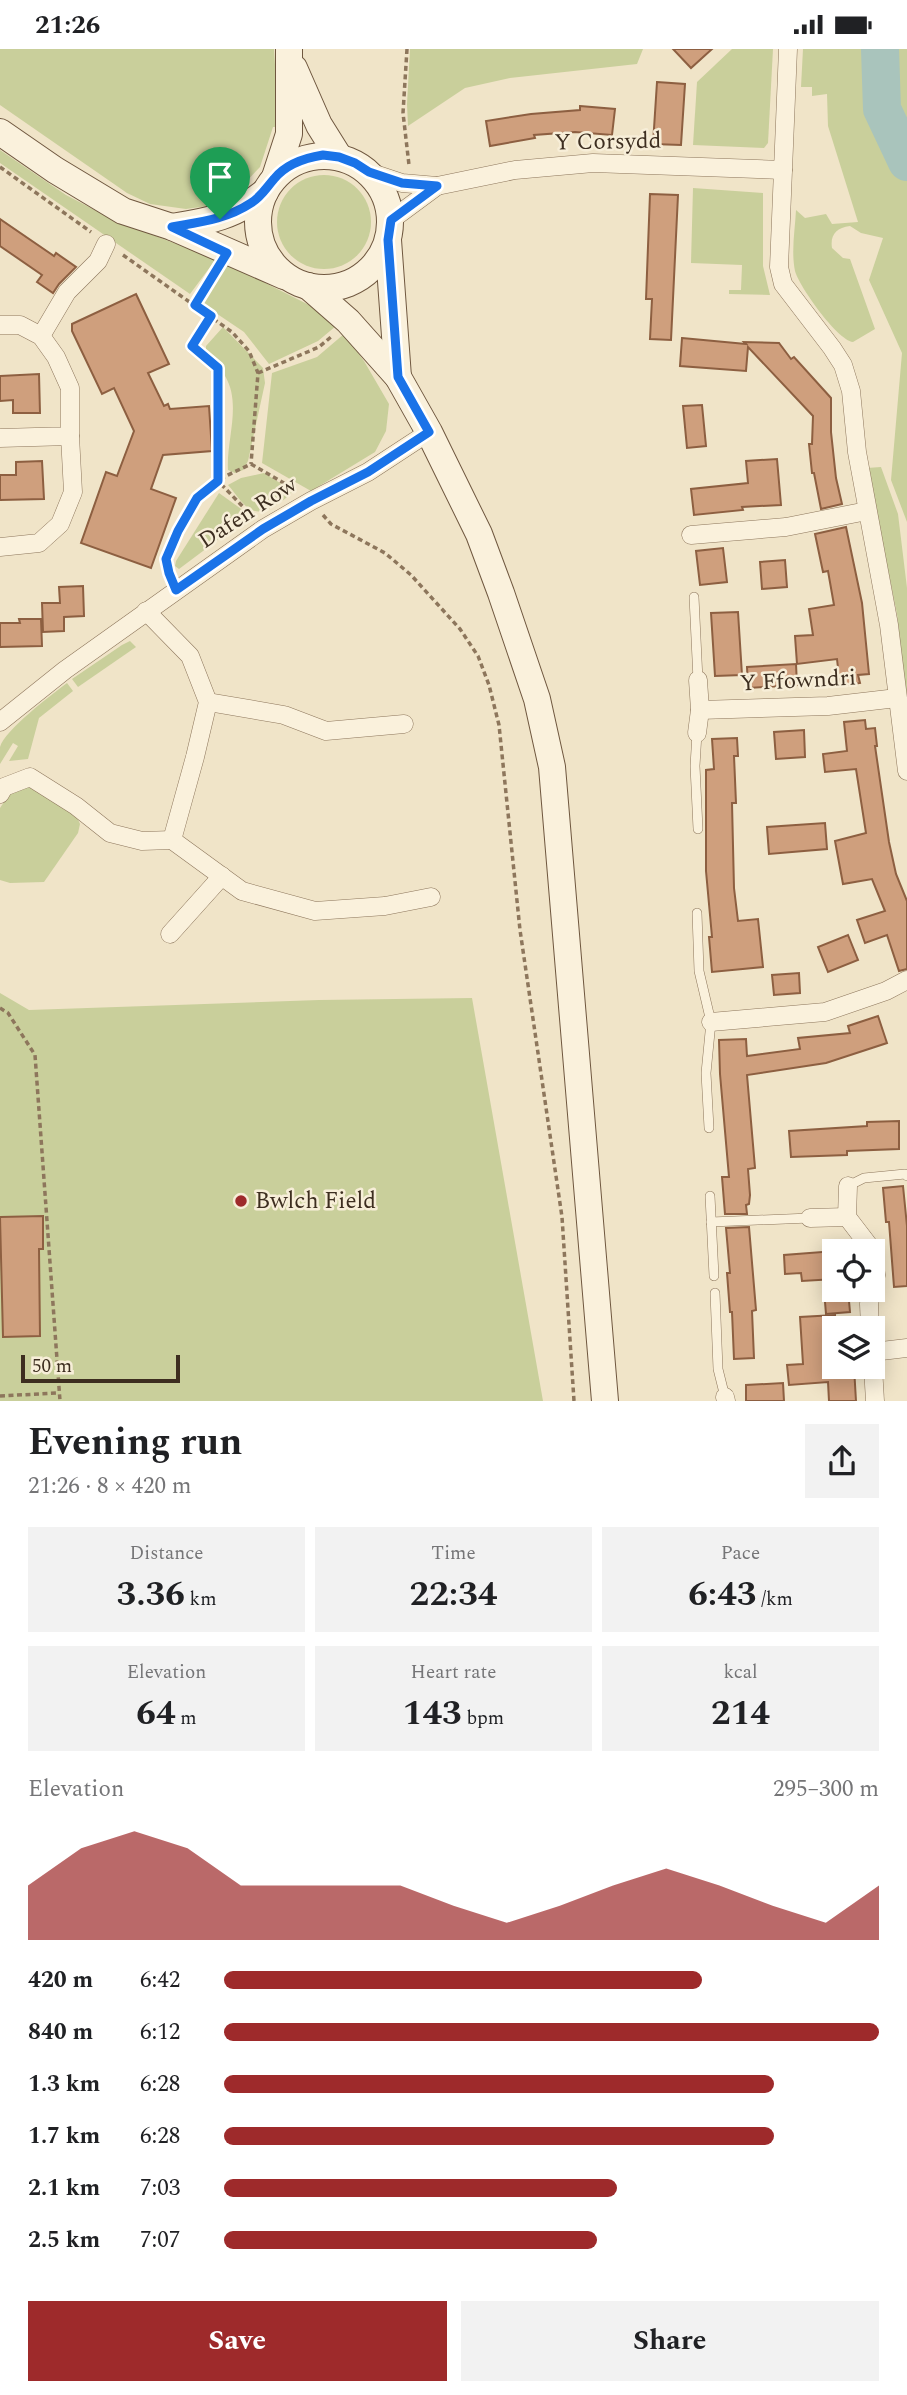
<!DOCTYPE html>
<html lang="en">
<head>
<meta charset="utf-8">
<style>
	:root { --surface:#fff; --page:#f2f2f2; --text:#202124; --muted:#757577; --accent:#9e2a2b }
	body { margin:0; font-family:Spectral,serif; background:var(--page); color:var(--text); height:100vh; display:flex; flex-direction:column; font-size:26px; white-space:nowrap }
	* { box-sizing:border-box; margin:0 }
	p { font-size:23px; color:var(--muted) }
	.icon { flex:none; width:38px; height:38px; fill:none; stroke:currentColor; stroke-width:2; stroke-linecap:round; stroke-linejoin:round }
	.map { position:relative; height:1352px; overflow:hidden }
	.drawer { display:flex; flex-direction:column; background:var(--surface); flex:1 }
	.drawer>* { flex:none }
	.buttons { position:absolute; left:822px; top:1190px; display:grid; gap:14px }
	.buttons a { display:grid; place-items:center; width:63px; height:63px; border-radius:0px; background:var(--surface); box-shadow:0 4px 18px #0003; font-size:35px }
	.scale { position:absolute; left:21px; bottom:18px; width:159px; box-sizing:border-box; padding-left:7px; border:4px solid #3d2e20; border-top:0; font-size:19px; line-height:24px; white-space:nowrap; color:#3d2e20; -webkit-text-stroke:5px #f7eed8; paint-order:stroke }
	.pin { position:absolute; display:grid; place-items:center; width:60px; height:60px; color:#fff; margin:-72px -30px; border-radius:50% 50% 50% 0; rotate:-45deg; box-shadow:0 0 7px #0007 }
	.pin .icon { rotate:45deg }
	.round { display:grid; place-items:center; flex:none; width:74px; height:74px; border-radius:0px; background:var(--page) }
	.head { display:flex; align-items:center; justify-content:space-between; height:119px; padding:0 28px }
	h1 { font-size:38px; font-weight:700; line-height:52px }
	.metrics { display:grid; grid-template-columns:repeat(3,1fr); gap:10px; height:119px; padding:7px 28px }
	.metrics div { display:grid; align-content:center; border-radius:0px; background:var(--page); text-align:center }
	.metrics b { font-size:35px; font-weight:700 }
	.metrics small { font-size:19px; font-weight:400 }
	.metrics p { font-size:19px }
	.chart { height:196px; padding:14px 28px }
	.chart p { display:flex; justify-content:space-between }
	.chart svg { width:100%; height:126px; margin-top:7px; fill:var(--accent); opacity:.7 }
	.primary-button { display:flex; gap:14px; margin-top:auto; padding:14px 28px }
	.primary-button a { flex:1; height:80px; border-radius:0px; background:var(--accent); color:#fff; font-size:28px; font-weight:700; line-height:80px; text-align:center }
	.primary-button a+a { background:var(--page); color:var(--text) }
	ul { padding:0 28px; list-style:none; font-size:23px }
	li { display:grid; grid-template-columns:112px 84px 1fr; align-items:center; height:52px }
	li i { height:18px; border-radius:9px; background:var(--accent) }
	.status { display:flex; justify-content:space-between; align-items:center; height:49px; padding:0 35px; background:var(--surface); direction:ltr }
	.status svg { height:19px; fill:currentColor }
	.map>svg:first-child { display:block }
	.green { fill:#c9cf9b }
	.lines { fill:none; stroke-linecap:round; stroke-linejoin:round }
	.river { stroke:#a9c4bc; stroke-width:38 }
	.building { fill:#cf9f7d; stroke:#8d5f41; stroke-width:2 }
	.service-casing { stroke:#8d765c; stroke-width:10 }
	.minor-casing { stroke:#8d765c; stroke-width:19 }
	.secondary-casing { stroke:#6f573f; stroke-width:28 }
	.path { stroke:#8d765c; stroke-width:3.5; stroke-dasharray:5 3.5; stroke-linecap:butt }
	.service { stroke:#faf1dc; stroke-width:9 }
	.minor { stroke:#faf1dc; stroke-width:18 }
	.secondary { stroke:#faf1dc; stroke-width:26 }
	.route-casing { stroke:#fff; stroke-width:14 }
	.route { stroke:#1a73e8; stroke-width:9 }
	.poi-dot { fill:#9e2a2b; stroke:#f7eed8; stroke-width:2.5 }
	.labels { text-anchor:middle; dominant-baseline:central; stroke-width:5; stroke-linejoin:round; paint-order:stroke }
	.street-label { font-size:23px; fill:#3d2e20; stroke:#f7eed8 }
	.poi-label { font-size:23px; fill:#3d2e20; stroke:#f7eed8; text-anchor:start }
</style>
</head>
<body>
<div class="status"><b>21:26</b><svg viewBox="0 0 49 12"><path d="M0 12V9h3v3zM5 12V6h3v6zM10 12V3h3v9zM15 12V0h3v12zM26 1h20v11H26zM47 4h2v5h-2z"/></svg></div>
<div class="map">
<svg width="907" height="1352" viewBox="0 0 907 1352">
	<rect width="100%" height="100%" fill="#f0e4c8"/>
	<g class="green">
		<path d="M 0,0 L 274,0 L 279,78 L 273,78 L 260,118 L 234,145 L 208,157 L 186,160 L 150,155 L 127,144 L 0,56 Z"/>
		<path d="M 410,0 L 643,0 L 637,15 L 510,29 L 465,39 L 408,77 L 407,55 Z"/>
		<path d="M 732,0 L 773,0 L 768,94 L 764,99 L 693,96 L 697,33 Z"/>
		<path d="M 803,0 L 907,0 L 907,473 L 891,431 L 902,304 L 869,231 L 883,189 L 861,184 L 850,177 C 836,179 830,186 832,199 L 843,209 L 850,210 L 875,280 L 853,293 C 837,291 799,237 795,222 C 791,202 795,181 796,161 L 805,169 L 826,165 L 832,175 L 858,173 L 828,77 L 827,45 L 812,47 L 812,38 L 801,38 Z"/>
		<path d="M 0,101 L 66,146 L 114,171 L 216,210 L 190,245 L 0,114 Z"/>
		<circle cx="324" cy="173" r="47"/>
		<path d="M 693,139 L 763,144 L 763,217 L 770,246 L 729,245 L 729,241 L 741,241 L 742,216 L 691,214 Z"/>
		<path d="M 226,214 L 315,259 L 336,277 L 318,292 L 269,315 L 244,283 L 201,254 Z"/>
		<path d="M 223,278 L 263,319 L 265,334 L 248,412 L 243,421 L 235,424 L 228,421 C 226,391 242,355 225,327 C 220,320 212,313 206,306 L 206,297 Z"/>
		<path d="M 344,285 L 364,312 L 389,355 L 386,382 L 375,403 L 311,442 L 262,414 L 272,324 L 317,308 Z"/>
		<path d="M 881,418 L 898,465 L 907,539 L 907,657 L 897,565 L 867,419 Z"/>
		<path d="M 264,424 L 293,442 C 287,449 281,453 274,457 C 250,472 243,453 228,436 L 241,429 Z"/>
		<path d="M 219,444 L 244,462 L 247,469 L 179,520 L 175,517 L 176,512 Z"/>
		<path d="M 130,592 L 136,598 L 78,638 L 72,630 L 122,596 Z"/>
		<path d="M 67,634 L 73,642 L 39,669 L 28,710 L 9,712 L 18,697 L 13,694 L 0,715 C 0,710 0,703 0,698 C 5,681 51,646 67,634 Z"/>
		<path d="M 30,736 L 77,768 L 80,775 L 78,784 L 44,833 L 10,834 L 0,831 L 0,759 L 12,741 Z"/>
		<path d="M 0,944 L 29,961 L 319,951 L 472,949 L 543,1352 L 0,1352 Z"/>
	</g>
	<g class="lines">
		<path class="river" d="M 880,0 L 882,60 L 907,113"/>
	</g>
	<g class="building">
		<path d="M 673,0 L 712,0 L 691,19 Z"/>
		<path d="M 657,33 L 685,35 L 681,96 L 653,95 Z"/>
		<path d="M 580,57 L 615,60 L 612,86 L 575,83 L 534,86 L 535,89 L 490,97 L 486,72 L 531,65 L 580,61 Z"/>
		<path d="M 650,145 L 678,146 L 671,291 L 650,290 L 652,250 L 646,250 Z"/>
		<path d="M 0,170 L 54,207 L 56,204 L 76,218 L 59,235 L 53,244 L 37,233 L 42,226 L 0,197 Z"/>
		<path d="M 136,245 L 169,315 L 148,324 L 164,357 L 168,355 L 170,360 L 209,357 L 212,402 L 163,406 L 151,440 L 176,449 L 151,519 L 81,494 L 106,423 L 117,427 L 134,382 L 114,339 L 102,345 L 72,282 L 72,275 Z"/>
		<path d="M 682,289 L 746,295 L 744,293 L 779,294 L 791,310 L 794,308 L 831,349 L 831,383 L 836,429 L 842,455 L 821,460 L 814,424 L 812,424 L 809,395 L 812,395 L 813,367 L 748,298 L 746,322 L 680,317 Z"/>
		<path d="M 39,325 L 40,364 L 13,364 L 13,351 L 0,352 L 0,327 Z"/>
		<path d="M 702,356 L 706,397 L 687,399 L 683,357 Z"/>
		<path d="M 777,410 L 781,456 L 742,458 L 743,461 L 694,466 L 691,440 L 748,434 L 746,412 Z"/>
		<path d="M 42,412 L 44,450 L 0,451 L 0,426 L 16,426 L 16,413 Z"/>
		<path d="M 846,478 L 862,554 L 869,625 L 858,626 L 860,634 L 840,637 L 837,610 L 797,615 L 795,587 L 813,586 L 809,560 L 834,556 L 828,522 L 823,523 L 815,485 Z"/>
		<path d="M 723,499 L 727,533 L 700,536 L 696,502 Z"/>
		<path d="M 785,511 L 787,538 L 762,540 L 760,513 Z"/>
		<path d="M 83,537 L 84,567 L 64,568 L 64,582 L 43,583 L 42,554 L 60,554 L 59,538 Z"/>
		<path d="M 738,563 L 742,626 L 715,627 L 711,564 Z"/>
		<path d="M 19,570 L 41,570 L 42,597 L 0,598 L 0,574 L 20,574 Z"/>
		<path d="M 796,615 L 797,636 L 748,639 L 747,618 Z"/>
		<path d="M 865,671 L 866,680 L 875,679 L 877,697 L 875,697 L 889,793 L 896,825 L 907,852 L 907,920 L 899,922 L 887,886 L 865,894 L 857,871 L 885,862 L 872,830 L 843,835 L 835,792 L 866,784 L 856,720 L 825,723 L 823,705 L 847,702 L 844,673 Z"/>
		<path d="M 804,681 L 805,708 L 776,710 L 774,683 Z"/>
		<path d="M 737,689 L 738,707 L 734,707 L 736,754 L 732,754 L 734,839 L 738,872 L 758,870 L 763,918 L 712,923 L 709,888 L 712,888 L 706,822 L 706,721 L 714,720 L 712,690 Z"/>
		<path d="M 825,774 L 827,800 L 769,805 L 767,778 Z"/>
		<path d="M 848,886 L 858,911 L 828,923 L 818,898 Z"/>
		<path d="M 799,924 L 800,944 L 774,946 L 772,926 Z"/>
		<path d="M 878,967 L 887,994 L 826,1014 L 747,1026 L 755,1119 L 748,1120 L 750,1146 L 749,1155 L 746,1156 L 747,1165 L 725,1165 L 722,1128 L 729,1128 L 720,1025 L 719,991 L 746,990 L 747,1007 L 800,1000 L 798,989 L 850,984 L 848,977 Z"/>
		<path d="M 899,1072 L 899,1100 L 847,1102 L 847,1106 L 791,1108 L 789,1082 L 867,1077 L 867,1073 Z"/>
		<path d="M 903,1137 L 907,1177 L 907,1237 L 894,1238 L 889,1173 L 886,1173 L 883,1139 Z"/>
		<path d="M 43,1167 L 43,1200 L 39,1200 L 40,1287 L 3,1288 L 0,1168 Z"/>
		<path d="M 749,1178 L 756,1261 L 752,1262 L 754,1309 L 734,1310 L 732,1263 L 730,1263 L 727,1224 L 730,1224 L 726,1179 Z"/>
		<path d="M 835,1202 L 835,1230 L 802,1232 L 801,1224 L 785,1225 L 784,1206 Z"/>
		<path d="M 824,1241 L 848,1241 L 850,1263 L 826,1265 Z"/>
		<path d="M 835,1266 L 835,1318 L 854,1318 L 856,1352 L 829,1352 L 828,1333 L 789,1336 L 787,1316 L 803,1315 L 800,1268 Z"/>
		<path d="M 783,1334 L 784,1352 L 746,1352 L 746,1336 Z"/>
	</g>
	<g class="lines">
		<g class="service-casing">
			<g id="service">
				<path d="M 694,548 L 698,631"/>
				<path d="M 697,684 L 695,717 L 698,780"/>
				<path d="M 697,864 L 699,922 L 711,973 L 706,1024 L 709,1079"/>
				<path d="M 848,1137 L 864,1129 L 905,1125 L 907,1127"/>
				<path d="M 710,1147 L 714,1227"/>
				<path d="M 711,1173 L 810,1169"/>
				<path d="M 715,1244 L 718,1320 L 725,1348"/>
			</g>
		</g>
		<g class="minor-casing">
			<g id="minor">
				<path d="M 788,0 L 779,218 L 783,235 L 832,299 L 843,316 L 851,342 L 857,403 L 889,576 L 907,722"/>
				<path d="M 369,123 L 402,134 L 437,137 L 515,121 L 593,114 L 783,121"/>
				<path d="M 391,171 L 437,137"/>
				<path d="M 0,276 L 20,276 L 41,287 L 56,308 L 70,339 L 70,387 L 0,389"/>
				<path d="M 41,287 L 67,243 L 98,212 L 106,195"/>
				<path d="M 691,486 L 786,478 L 867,462"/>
				<path d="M 0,498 L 39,494 L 60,475 L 73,443 L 70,387"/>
				<path d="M 146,562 L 190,607 L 208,653 L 195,708 L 172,791 L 242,842 L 315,862 L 385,857 L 431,848"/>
				<path d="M 208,653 L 284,666 L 326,682 L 404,675"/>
				<path d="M 700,661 L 828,657 L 897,649"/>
				<path d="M 0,673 L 65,621 L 263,480 L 311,452 L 368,423 L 429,383"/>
				<path d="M 697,684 L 700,661 L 698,631"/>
				<path d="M 0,745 L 4,738 L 30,728 L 76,757 L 110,784 L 142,792 L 172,791"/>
				<path d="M 170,885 L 222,827"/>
				<path d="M 711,973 L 825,963 L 886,942 L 907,931"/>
				<path d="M 848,1137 L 847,1168 L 873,1202"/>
				<path d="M 810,1169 L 847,1168"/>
				<path d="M 873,1204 L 876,1226 L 873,1236"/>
				<path d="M 870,1279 L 869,1255 L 872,1241"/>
				<path d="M 873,1303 L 907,1299"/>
				<path d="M 873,1318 L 875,1352"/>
				<path d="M 725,1348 L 726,1352"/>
			</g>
		</g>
		<g class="secondary-casing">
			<g id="secondary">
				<path d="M 294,19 L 319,76 L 339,108"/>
				<path d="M 0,83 L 55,121 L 123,162 L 172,178 L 284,227"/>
				<circle cx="324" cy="173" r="66"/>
				<path d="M 275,128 L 289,85 L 289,0"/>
				<path d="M 172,178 C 209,172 234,168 265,143"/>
				<path d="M 388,191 L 398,328"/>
				<path d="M 308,237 L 348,272 L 398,328 L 429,383 L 479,485 L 501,544 L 537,650 L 552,718 L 605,1352"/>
			</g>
		</g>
		<g class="path">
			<path d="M 407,0 L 403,64 L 409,116"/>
			<path d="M 0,118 L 91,183"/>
			<path d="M 123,206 L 232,283 L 249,302 L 258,324 L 251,415"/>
			<path d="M 195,256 L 215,223"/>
			<path d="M 211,267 L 192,297 L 218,319 L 218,432 L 250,465"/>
			<path d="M 258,324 L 319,298 L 331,288"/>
			<path d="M 251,415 L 294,440"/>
			<path d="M 323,466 L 331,475 L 385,504 L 411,526 L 460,580 L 478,607 L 489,636 L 499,676 L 520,881 L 562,1168 L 574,1352"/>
			<path d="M 168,523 C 164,495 193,450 216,433 C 226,426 239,421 251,415"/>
			<path d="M 0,959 L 8,964 L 35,1006 L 60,1352"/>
			<path d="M 0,1347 L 57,1344"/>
		</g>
		<use href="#service" class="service"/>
		<use href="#minor" class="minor"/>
		<use href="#secondary" class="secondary"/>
	</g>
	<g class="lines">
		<g class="route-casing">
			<path id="route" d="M 323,106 L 339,108 L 355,114 L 369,123 L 402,134 L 437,137 L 391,171 L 388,191 L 398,328 L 429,383 L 368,423 L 311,452 L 263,480 L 176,541 L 169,524 L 166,510 L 178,482 L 197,449 L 218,432 L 218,319 L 192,297 L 211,267 L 195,256 L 227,204 L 172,178 C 200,173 227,170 251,154 C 262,147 266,139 274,130 C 286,115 304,109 323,106 Z"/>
		</g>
		<use href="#route" class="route"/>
	</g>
	<circle class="poi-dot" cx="241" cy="1152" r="7"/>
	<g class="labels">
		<g class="street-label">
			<text transform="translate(608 93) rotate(-1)">Y Corsydd</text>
			<text transform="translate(248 464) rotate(-33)">Dafen Row</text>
			<text transform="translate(798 632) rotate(-3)">Y Ffowndri</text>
		</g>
		<g class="poi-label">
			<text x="255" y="1152">Bwlch Field</text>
		</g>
	</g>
</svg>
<div class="buttons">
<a><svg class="icon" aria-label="locate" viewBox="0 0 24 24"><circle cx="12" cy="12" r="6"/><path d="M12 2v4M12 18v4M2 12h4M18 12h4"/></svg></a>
<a><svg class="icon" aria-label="layers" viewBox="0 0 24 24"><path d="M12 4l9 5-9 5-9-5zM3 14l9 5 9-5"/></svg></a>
</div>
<div class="scale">50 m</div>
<div class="pin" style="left:220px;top:170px;background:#1e9e55"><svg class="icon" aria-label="arrive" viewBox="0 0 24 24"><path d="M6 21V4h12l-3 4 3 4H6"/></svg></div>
</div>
<section class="drawer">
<div class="head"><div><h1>Evening run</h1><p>21:26 · 8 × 420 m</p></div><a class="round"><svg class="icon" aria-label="share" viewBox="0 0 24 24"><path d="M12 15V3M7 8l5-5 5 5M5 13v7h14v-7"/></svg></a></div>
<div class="metrics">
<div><p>Distance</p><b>3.36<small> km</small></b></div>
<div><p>Time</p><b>22:34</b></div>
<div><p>Pace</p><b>6:43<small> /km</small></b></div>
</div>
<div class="metrics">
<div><p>Elevation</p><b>64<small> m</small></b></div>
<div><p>Heart rate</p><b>143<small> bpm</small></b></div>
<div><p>kcal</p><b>214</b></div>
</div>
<div class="chart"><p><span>Elevation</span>295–300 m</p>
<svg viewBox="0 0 160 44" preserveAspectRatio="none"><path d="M0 44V25L10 12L20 6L30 12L40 25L50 25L60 25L70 25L80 32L90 38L100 32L110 25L120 19L130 25L140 32L150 38L160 25V44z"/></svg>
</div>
<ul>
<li><b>420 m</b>6:42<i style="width:73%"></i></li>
<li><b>840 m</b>6:12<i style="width:100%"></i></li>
<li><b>1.3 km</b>6:28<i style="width:84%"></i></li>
<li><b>1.7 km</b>6:28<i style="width:84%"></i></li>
<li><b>2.1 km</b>7:03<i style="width:60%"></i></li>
<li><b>2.5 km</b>7:07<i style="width:57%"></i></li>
</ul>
<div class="primary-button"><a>Save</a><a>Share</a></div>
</section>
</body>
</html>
